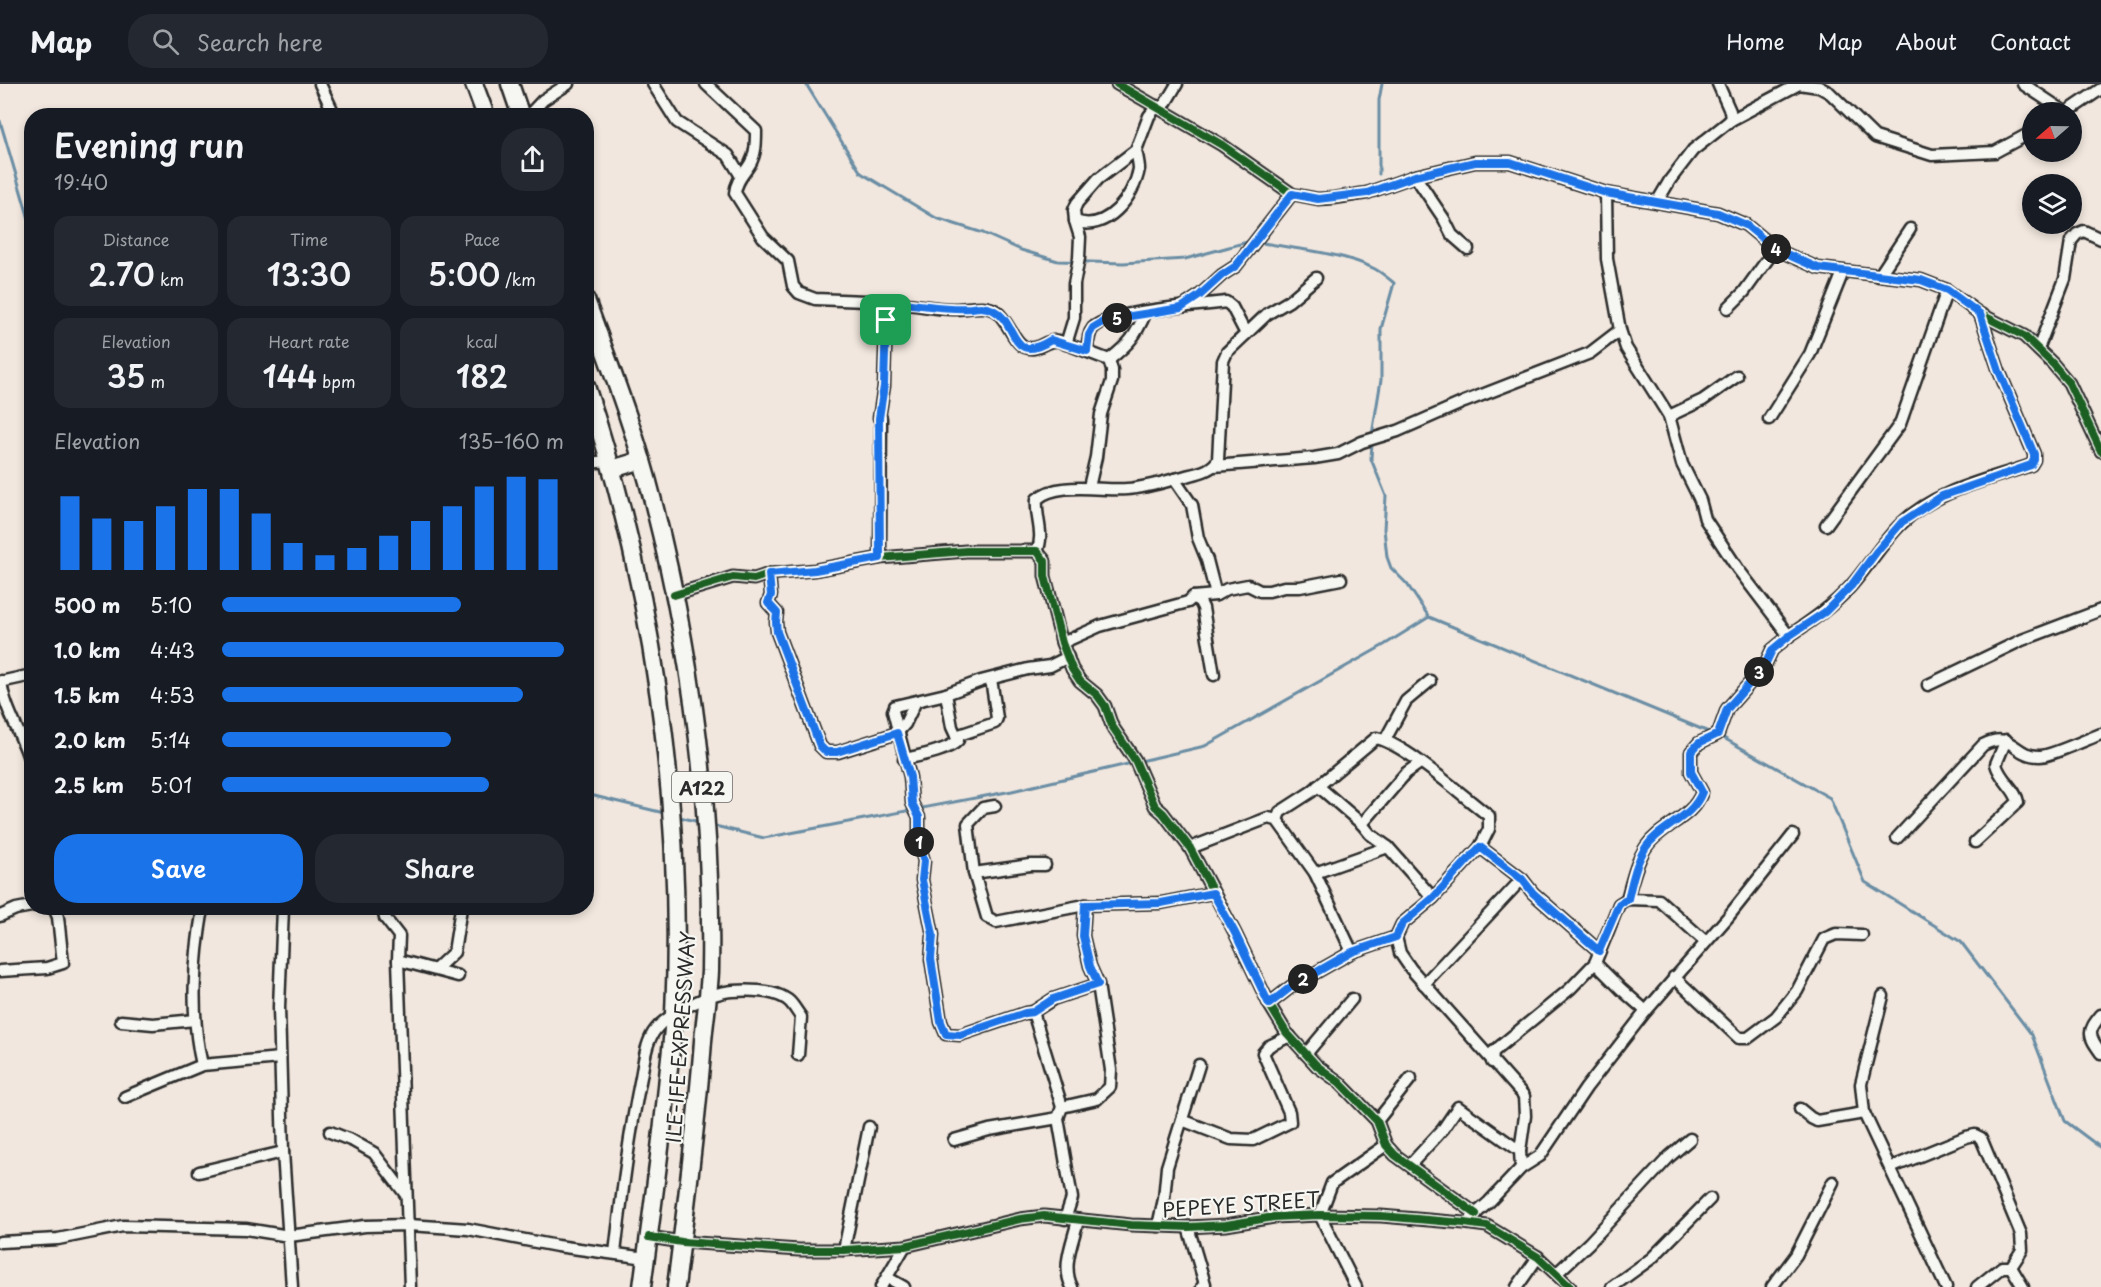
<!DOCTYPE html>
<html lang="en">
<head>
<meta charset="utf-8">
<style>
	:root { --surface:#171b24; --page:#242831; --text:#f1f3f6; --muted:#9ea1a6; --line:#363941; --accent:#1a73e8 }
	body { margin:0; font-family:"Playpen Sans",sans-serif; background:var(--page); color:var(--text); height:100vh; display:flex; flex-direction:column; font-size:22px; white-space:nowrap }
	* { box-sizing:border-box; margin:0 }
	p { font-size:20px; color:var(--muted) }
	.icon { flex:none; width:33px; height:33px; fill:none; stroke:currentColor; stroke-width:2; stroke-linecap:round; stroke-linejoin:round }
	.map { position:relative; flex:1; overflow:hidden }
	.sheet { position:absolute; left:24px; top:24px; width:570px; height:807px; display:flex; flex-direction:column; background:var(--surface); border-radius:24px; box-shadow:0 3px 9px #0003 }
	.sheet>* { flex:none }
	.needle { width:39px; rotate:250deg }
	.buttons { position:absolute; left:2022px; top:18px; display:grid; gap:12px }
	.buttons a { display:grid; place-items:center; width:60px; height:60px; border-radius:50%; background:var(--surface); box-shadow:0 3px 9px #0003; font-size:30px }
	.pin { position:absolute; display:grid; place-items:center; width:51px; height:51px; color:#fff; margin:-26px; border-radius:12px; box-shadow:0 3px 9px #0006 }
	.km { position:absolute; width:30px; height:30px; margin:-15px; border-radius:50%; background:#222; color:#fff; font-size:16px; line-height:30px; text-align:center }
	.round { display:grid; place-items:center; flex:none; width:63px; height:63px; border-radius:24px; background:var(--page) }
	.summary { display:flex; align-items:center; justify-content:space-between; height:102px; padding:0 30px }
	h1 { font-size:33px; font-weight:600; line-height:45px }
	.metrics { display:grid; grid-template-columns:repeat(3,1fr); gap:9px; height:102px; padding:6px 30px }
	.metrics div { display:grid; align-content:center; border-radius:15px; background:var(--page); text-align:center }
	.metrics b { font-size:30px; font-weight:600 }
	.metrics small { font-size:16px; font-weight:400 }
	.metrics p { font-size:16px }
	.chart { height:168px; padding:12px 30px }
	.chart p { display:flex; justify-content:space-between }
	.chart svg { width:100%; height:108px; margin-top:6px; stroke:var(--accent); stroke-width:6 }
	.primary-button { display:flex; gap:12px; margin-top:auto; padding:12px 30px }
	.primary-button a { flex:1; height:69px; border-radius:24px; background:var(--accent); color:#fff; font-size:24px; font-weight:600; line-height:69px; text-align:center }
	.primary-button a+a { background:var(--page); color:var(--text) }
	ul { padding:0 30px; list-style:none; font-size:20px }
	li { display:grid; grid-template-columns:96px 72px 1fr; align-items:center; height:45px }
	li i { height:15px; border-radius:8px; background:var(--accent) }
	header { display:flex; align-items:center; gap:36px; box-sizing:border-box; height:84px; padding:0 30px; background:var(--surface); border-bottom:2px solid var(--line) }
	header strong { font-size:28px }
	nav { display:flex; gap:33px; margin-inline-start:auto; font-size:21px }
	.search { width:420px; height:54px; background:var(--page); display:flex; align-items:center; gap:15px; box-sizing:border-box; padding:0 21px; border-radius:24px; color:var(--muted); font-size:22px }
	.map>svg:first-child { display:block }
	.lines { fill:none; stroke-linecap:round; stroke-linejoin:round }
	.stream { stroke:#6b8da4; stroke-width:3 }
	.minor-casing { stroke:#2b2b2b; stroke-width:15 }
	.trunk-casing { stroke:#2b2b2b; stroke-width:21 }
	.minor { stroke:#f6f6f2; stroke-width:10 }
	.trunk { stroke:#f6f6f2; stroke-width:16 }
	.cycleway-casing { stroke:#f6f6f2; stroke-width:11 }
	.cycleway { stroke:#1b5e20; stroke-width:8 }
	.route-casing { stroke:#fff; stroke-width:12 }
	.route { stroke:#1a73e8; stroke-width:8 }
	.labels { text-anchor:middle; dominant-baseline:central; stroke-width:4.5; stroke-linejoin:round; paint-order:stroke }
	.shield { fill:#f6f6f2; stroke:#686867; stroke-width:1.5 }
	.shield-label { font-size:18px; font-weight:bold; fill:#2b2b2b }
	.street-label { font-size:20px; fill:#2b2b2b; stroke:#f6f6f2 }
</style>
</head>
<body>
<header>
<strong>Map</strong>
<div class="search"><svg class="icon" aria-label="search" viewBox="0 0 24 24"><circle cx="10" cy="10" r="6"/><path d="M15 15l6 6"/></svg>Search here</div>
<nav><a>Home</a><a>Map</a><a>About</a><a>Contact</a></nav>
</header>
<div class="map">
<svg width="2101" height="1203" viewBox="0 0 2101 1203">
	<rect width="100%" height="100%" fill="#f1e7de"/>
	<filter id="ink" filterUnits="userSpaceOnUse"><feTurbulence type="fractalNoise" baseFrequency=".0167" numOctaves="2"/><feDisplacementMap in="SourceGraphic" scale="12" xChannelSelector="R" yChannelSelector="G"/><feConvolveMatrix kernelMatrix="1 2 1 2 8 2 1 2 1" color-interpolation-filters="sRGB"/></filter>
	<g filter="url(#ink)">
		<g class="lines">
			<g class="stream">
				<path d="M 806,0 L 861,89 L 936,134 L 983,149 L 1021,166 L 1058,177 L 1123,179 L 1185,175 L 1251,157"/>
				<path d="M 0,37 L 32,145"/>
				<path d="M 1379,90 L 1379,16 L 1382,0"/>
				<path d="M 1257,158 C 1294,165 1342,168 1375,185 C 1382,189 1388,194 1394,199 L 1381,245 L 1381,296 L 1372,351"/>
				<path d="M 1372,358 L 1371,375 L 1386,412 L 1384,445 L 1387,473 L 1391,484 L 1407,500 L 1429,533 L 1711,649"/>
				<path d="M 1720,652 L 1830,714 L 1865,798 L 1961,858 L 2032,951 L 2065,1037 L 2101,1064"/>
				<path d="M 586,710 L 664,729"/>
				<path d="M 676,732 L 699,738"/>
				<path d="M 711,741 L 764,754 L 1012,707 L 1205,662 L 1384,561 L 1429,533"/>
			</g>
			<g class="minor-casing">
				<g id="minor">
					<path d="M 320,0 L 335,32"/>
					<path d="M 653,0 L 677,38 L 728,71 L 741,92"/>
					<path d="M 706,0 L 756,47 C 756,58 756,70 750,80 C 744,90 736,97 735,109 L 763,153 L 788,177 L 793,202 L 799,209 L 815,215 L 866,217 L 886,236"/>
					<path d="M 1117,0 L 1222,61 L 1292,110 L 1318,115 L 1334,114 L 1367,109 L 1415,92 L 1475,78 L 1510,78 L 1606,109 L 1718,129 L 1746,141 L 1775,165 L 1818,184 L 1921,196 L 1947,206 L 1980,230 L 2024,252 L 2053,280 L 2069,299 L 2101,367"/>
					<path d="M 2023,0 L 2065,28"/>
					<path d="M 1162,25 L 1177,0"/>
					<path d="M 2067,28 L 2101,5"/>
					<path d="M 528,32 L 543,16 L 568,0"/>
					<path d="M 1731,36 L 1799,0 L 1819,3 L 1830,9 L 1875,53 L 1932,71 L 1995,68 L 2032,48"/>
					<path d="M 1415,92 L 1444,135 L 1452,151 L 1468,165"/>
					<path d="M 1606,109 L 1607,175 L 1620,246 L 1626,264 L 1669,332 L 1682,380 L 1700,416 L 1705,435 L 1738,485 L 1789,552 L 1772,566 L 1764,583 L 1727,625 L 1718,650 L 1699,659 L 1691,668 L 1691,688 L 1702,708 C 1692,735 1661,741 1646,763 C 1636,778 1632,798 1627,815"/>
					<path d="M 1657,118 L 1670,96 L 1693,66 L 1731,36 L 1730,27 L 1718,0"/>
					<path d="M 1075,137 C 1106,149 1134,113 1139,85 C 1139,79 1137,72 1136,66"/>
					<path d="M 1879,192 L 1910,145"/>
					<path d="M 1184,222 L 1199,212 L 1222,191 L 1236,182 L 1292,110"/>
					<path d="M 1728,224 L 1744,208 L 1775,165"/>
					<path d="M 1066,260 L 1074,234 L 1074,200 L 1079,174 L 1080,153 L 1075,137 L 1074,126 L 1077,119 L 1098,95 L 1136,66 L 1149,32 L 1157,22"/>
					<path d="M 2038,265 L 2065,195 L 2071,157 L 2077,150 L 2084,147 L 2101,155"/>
					<path d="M 1087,267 C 1088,259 1088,250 1093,244 C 1112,226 1198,222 1226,218 L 1232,223 L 1246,250"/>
					<path d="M 1109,276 C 1130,259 1135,253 1146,228"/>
					<path d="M 1669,332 L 1703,316 L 1737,292"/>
					<path d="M 1769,335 L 1810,270 L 1843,188"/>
					<path d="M 586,379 L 610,377"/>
					<path d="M 1214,382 L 1314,374 L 1338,370 L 1362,358 L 1398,347 L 1464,318 L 1590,269 L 1620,246"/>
					<path d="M 1174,395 L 1192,421 L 1198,454 L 1207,476 L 1216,511"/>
					<path d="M 1826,441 L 1900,340 L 1947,206"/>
					<path d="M 1037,467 C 1045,450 1035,434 1037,415 C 1057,397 1101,407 1127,405 C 1147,404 1167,397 1186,392 C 1198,389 1211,387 1218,376 L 1223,277 L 1227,268 L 1267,230 L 1289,217 L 1316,194"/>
					<path d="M 880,474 L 881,334 L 879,334 L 884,302 L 886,236 L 890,223 L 897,219 C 915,220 934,225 952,225 C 966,226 985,218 997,228 C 1008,237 1014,259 1025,263 C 1039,268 1044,255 1059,257 L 1109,276 L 1112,286 L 1112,297 L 1101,330 L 1096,373 L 1089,403"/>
					<path d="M 769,490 L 771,511 L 768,519 L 777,529 L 776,538 L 777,548 L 820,662 L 826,668 L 838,668 L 897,649 L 905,640 L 915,619"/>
					<path d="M 674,511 L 733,493 L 754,495 L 769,490 L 815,486 L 880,474 L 966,467 L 1037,467 L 1045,477 L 1045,492 L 1062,559 L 1072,585 L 1080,597 L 1097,611 L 1105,622 L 1112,642 L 1135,676 L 1155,722 L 1163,729 L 1190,764 L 1235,849 L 1269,920 L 1286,948 L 1317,982 L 1339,998 L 1377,1037 L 1386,1061 L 1395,1071 L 1476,1130"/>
					<path d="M 1193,513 L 1200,518 L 1203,524 L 1214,591"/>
					<path d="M 1789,552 C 1811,537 1832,523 1850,503 C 1868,483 1882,458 1902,439 C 1936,406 1988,396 2031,381 L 2034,376 L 2034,370 L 1999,287 L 1980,230"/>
					<path d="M 1062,559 L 1100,542 L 1188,518 L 1193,513 L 1216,511 L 1227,505 L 1248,501 L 1260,507 L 1269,507 L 1284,503 L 1300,503 L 1341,495"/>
					<path d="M 1,597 C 4,626 24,653 31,681"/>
					<path d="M 0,598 L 32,591"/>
					<path d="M 1928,601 L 2022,556 L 2101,526"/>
					<path d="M 956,652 L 995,639 L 997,634 L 991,595"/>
					<path d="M 1385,656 L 1406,617 L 1430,597"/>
					<path d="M 904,675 C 918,672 949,667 958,656 L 952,643 L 946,610"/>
					<path d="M 1420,679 L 1406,689 L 1362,740 L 1370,750 L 1388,763 L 1433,814"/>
					<path d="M 1318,702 L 1362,740"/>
					<path d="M 995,722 L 983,724 L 968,740 L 974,789 L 987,833 L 996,838 L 1085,821 L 1161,819 L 1213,809"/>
					<path d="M 1277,736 L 1280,728 L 1311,708 L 1376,654 C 1404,659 1464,713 1489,732 L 1489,745 L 1480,763 L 1433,814 L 1402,840 L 1396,853 L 1400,869 L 1411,885 L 1524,1012 L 1525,1032 L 1520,1067"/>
					<path d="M 1897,754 L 1983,661 C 2013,646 2013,672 2039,672 C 2049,673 2090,654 2101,650"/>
					<path d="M 1975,758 L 2018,718 C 2016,705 2000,696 1996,680 L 2006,656"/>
					<path d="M 1480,763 L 1522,795 L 1533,809 L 1599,867"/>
					<path d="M 1190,764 L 1268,734 L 1277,736 L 1315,789 L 1352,868"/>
					<path d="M 974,789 L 1030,781 L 1045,781"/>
					<path d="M 1315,789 L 1388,763"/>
					<path d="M 283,824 L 279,923 L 283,1068 L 292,1203"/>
					<path d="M 383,824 L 385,834 L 399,852 L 398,876 L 410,1203"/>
					<path d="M 0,832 L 16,825 L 32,822"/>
					<path d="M 398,876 L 458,892"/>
					<path d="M 1595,879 L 1621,905 L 1646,927"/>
					<path d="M 436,885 L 454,868 L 461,824"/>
					<path d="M 0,887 L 47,884 L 63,879 L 58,833 L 54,824"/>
					<path d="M 1674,893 L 1739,954 L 1748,954 L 1776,933 L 1797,907 L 1824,855 L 1836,850 L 1862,851"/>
					<path d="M 1424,900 L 1522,795"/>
					<path d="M 1883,912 L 1861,1000 L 1864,1029 L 1946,1203"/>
					<path d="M 1269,920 L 1292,902 L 1352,868 L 1396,853"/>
					<path d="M 1033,928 L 1053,915 L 1098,900"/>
					<path d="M 2101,931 C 2087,948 2088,951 2101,969"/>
					<path d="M 121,937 L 153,940 L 195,936"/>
					<path d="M 1306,970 L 1352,915"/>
					<path d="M 1492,978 L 1493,968 L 1570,905 L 1595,879 L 1619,820 L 1627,815 L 1659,816 L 1706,858"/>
					<path d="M 202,981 C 190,929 194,876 203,824"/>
					<path d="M 125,1013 L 202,981 L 280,974"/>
					<path d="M 1062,1023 L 1097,1015 L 1110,1003 L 1111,986 L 1098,900 L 1090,882 L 1083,852 L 1085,821"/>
					<path d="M 1800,1025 L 1811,1034 L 1817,1037 L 1864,1029"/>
					<path d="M 1182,1036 L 1231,1055 L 1253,1056 L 1290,1038 L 1289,1028 L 1263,969 L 1269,962 L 1290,952"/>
					<path d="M 1377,1037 L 1411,994"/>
					<path d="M 330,1048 L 353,1057 L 374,1069 L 406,1111"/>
					<path d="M 954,1056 L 989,1046 L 1058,1034"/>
					<path d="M 1410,1081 L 1443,1045 L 1458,1023 L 1520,1067 L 1521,1084"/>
					<path d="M 1890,1084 L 1966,1053 L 1975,1051 L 1981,1054 L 2021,1150 L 2022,1166 L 2011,1183"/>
					<path d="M 199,1088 L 283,1068"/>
					<path d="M 1472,1133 L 1489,1118 L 1521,1084 L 1540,1072 L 1586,1004 L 1646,927 L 1728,833 L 1793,751"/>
					<path d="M 1065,1135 L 1072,1114 L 1058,1034 L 1062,1023 L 1033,928 L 1025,929 L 960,951 L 946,950 L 941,938 L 931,875 L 933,851 L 922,796 L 924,777 L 919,760 L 919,733 L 912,719 L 910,693 L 893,627 L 895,622 L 946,610 L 981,597 L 1028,585 L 1050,582 L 1068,573"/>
					<path d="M 1158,1142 L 1164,1115 L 1167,1083 L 1199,981"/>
					<path d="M 1188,1143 L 1205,1200 L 1202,1203"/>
					<path d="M 649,1153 L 682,1158 L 799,1166 L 844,1166 L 905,1162 L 1020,1135 L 1044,1132 L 1131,1141 L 1188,1143 L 1226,1141 L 1274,1133 L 1320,1131 L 1381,1132 L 1464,1139 L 1487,1142 L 1538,1173 L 1570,1203"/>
					<path d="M 0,1158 L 58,1155 L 123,1142 L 246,1145 L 289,1152 L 365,1142 L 409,1141 L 468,1145 L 557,1162 L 646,1174"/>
					<path d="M 844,1166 L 869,1043"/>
					<path d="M 615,1169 C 622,1110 629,1051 641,993 C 644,977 646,957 656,945 C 669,929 712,908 733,907 C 749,906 777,906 790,918 C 794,922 797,928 801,933 L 798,971"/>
					<path d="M 1556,1190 L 1589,1159 L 1669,1073 L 1690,1055"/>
					<path d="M 888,1194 L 904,1203"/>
					<path d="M 881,1203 L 905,1162"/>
					<path d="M 1072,1203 C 1061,1182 1073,1158 1078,1136"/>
					<path d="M 1356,1203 L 1320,1131 L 1332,1099 L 1386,1061"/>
					<path d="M 1517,1203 L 1538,1173"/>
					<path d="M 1612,1203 L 1652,1174 L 1710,1115"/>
					<path d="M 1772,1203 L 1796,1171 L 1833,1098"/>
					<path d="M 1977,1203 L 2002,1183 L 2011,1183 L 2023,1203"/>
				</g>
			</g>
			<g class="trunk-casing">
				<g id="trunk">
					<path d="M 474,0 L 486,32"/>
					<path d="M 510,0 L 521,32"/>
					<path d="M 586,216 C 610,282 636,349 653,417 C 692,570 713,729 710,887 C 709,910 705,934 703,957 C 697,1039 686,1121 676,1203"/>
					<path d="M 586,302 C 653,504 684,718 674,930 C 673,954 669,979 667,1003 C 660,1070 651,1136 642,1203"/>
					<path d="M 612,385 L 642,376"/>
				</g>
			</g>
			<use href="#minor" class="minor"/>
			<use href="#trunk" class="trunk"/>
			<g class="cycleway-casing">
				<g id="cycleway">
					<path d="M 1117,0 L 1222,61 L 1292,110 L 1318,115 L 1334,114 L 1367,109 L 1415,92 L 1475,78 L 1510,78 L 1606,109 L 1718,129 L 1746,141 L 1775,165 L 1818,184 L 1921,196 L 1947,206 L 1980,230 L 2024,252 L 2053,280 L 2069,299 L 2101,367"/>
					<path d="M 674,511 L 733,493 L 754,495 L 769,490 L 815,486 L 880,474 L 966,467 L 1037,467 L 1045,477 L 1045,492 L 1062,559 L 1072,585 L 1080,597 L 1097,611 L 1105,622 L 1112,642 L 1135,676 L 1155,722 L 1163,729 L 1190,764 L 1235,849 L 1269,920 L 1286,948 L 1317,982 L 1339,998 L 1377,1037 L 1386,1061 L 1395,1071 L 1476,1130"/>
					<path d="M 649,1153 L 682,1158 L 799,1166 L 844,1166 L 905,1162 L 1020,1135 L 1044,1132 L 1131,1141 L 1188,1143 L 1226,1141 L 1274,1133 L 1320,1131 L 1381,1132 L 1464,1139 L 1487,1142 L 1538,1173 L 1570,1203"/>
				</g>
			</g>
			<use href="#cycleway" class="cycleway"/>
		</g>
	</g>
	<g class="lines" filter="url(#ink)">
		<g class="route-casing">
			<path id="route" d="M 1475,78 L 1510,78 L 1606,109 L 1718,129 L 1746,141 L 1775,165 L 1818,184 L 1921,196 L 1947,206 L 1980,230 L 1999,287 L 2034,370 L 2034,376 L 2031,381 L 1942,412 L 1902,438 L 1877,467 L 1851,502 L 1825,528 L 1789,552 L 1772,566 L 1764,583 L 1727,625 L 1718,650 L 1699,659 L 1691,668 L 1691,688 L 1702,708 C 1692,735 1661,741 1646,763 C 1636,778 1632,798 1628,815 L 1619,820 L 1599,867 L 1533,809 L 1522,795 L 1480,763 L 1433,814 L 1402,840 L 1396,853 L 1352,868 L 1292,902 L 1269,920 L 1235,849 L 1213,809 L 1161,819 L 1085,821 L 1083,852 L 1090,882 L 1098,900 L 1053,915 L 1033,928 L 1025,929 L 960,951 L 946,950 L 941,938 L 931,875 L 933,851 L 922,796 L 924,777 L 919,760 L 919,733 L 912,719 L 910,693 L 897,649 L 837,668 L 826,668 L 820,662 L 777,548 L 776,538 L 777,529 L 768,519 L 771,511 L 769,490 L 815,486 L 880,474 L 879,334 L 884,302 L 886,236 L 890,223 L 897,219 C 922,220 946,226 971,224 C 979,223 986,222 993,226 C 1019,239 1009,282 1051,256 L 1087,267 L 1089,251 L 1093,244 L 1106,236 L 1181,224 L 1199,212 L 1222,191 L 1236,182 L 1292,110 L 1318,115 L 1367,109 L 1415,92 Z"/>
		</g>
		<use href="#route" class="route"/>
	</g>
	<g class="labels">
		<rect class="shield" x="672" y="688" width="60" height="30" rx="4.5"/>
		<g class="shield-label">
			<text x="702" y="703">A122</text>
		</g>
		<g class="street-label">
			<text transform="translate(680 953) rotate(-86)">ILE-IFE EXPRESSWAY</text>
			<text transform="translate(1241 1120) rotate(-4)">PEPEYE STREET</text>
		</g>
	</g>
</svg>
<div class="buttons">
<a><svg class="needle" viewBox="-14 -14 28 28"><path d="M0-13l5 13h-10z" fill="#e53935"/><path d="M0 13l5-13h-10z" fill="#9ea1a6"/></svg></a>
<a><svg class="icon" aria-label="layers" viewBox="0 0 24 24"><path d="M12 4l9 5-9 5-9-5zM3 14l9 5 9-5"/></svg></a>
</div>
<div class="pin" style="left:886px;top:236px;background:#1e9e55"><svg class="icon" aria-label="arrive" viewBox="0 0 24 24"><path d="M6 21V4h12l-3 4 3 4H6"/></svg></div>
<b class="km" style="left:919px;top:758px">1</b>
<b class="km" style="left:1303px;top:895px">2</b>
<b class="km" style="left:1759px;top:588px">3</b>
<b class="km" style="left:1776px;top:165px">4</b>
<b class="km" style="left:1117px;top:234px">5</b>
<section class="sheet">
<div class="summary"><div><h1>Evening run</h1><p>19:40</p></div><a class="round"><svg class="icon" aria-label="share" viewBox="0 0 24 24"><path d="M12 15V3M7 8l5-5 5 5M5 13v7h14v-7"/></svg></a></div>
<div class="metrics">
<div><p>Distance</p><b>2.70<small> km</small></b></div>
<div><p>Time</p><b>13:30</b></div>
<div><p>Pace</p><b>5:00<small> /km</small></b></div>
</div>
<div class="metrics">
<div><p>Elevation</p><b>35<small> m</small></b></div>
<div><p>Heart rate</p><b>144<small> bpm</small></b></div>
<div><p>kcal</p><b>182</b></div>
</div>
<div class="chart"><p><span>Elevation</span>135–160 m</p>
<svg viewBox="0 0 160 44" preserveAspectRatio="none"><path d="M5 44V14M15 44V23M25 44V24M35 44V18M45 44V11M55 44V11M65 44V21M75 44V33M85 44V38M95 44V35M105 44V30M115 44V24M125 44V18M135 44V10M145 44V6M155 44V7"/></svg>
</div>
<ul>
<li><b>500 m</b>5:10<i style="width:70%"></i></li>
<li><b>1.0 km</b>4:43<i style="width:100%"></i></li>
<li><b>1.5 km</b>4:53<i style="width:88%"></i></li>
<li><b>2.0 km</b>5:14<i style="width:67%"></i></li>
<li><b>2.5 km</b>5:01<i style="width:78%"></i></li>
</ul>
<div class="primary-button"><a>Save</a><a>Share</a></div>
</section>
</div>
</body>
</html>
